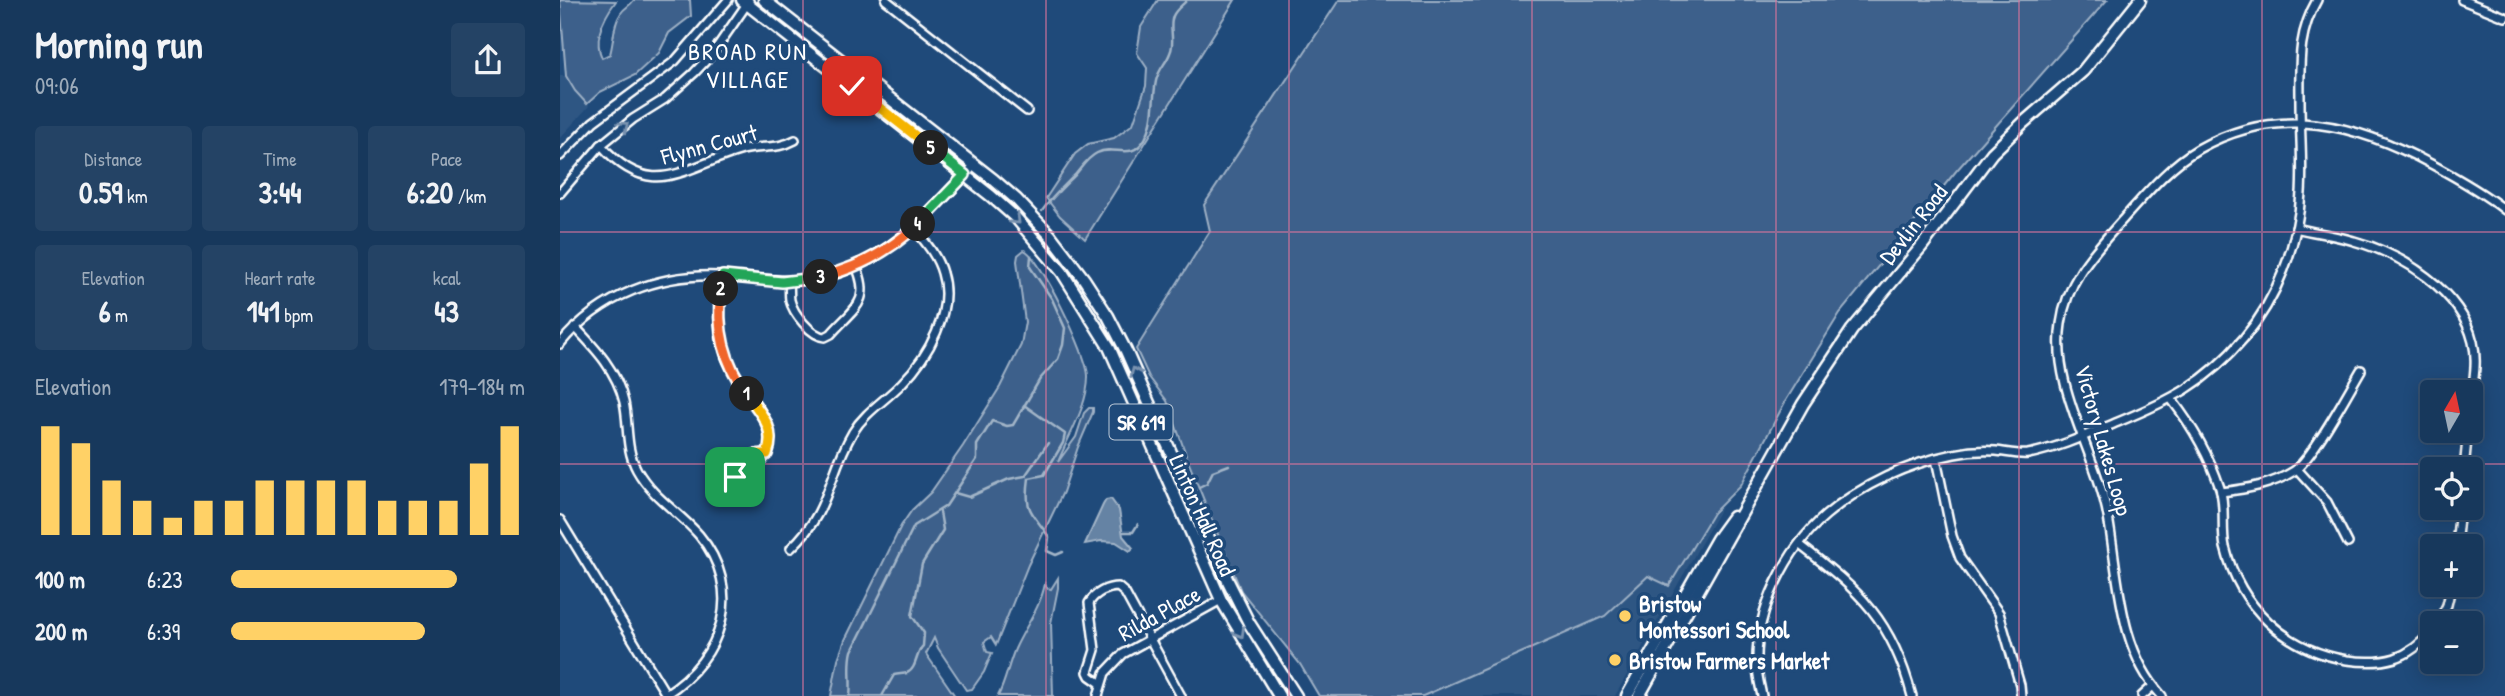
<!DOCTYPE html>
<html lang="en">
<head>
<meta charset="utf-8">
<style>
	:root { --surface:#17385c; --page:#244365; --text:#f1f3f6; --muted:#9eacbb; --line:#365272; --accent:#ffd166 }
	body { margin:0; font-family:"Patrick Hand",sans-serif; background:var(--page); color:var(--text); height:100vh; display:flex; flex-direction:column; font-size:26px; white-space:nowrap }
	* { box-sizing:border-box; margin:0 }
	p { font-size:23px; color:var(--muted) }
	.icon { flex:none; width:38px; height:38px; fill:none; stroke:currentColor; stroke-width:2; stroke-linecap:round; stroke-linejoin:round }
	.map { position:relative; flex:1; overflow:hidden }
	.sheet { display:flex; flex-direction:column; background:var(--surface); width:560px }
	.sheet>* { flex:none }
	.needle { width:46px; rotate:9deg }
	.controls { position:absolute; left:1860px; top:380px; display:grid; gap:14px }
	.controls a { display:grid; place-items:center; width:63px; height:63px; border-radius:7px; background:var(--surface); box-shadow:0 4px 18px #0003,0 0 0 2px var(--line); font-size:35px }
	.pin { position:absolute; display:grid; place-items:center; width:60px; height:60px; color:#fff; margin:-30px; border-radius:14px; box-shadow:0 4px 10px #0006 }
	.km { position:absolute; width:35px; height:35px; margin:-18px; border-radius:50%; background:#222; color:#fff; font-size:19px; line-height:35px; text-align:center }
	.round { display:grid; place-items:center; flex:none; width:74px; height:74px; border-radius:7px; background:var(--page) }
	.overview { display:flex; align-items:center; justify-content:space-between; height:119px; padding:0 35px }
	h1 { font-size:38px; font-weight:700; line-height:52px }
	.stats { display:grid; grid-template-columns:repeat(3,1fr); gap:10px; height:119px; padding:7px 35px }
	.stats div { display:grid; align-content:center; border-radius:7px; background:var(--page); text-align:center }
	.stats b { font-size:30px; font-weight:700 }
	.stats small { font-size:19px; font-weight:400 }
	.stats p { font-size:19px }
	.chart { height:196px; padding:14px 35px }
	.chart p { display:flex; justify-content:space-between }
	.chart svg { width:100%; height:126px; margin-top:7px; stroke:var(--accent); stroke-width:6 }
	ul { padding:0 35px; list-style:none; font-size:23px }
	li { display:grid; grid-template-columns:112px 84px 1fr; align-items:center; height:52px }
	li i { height:18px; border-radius:9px; background:var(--accent) }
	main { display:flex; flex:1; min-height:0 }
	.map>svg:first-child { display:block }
	.built { fill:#2e5683 }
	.green { fill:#3c618b; stroke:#9eb0c5; stroke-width:2 }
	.water { fill:#6583a4; stroke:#a3b5c8; stroke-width:2 }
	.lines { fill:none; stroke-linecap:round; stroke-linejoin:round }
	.stream { stroke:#a3b5c8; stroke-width:2.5 }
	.minor-casing { stroke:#fff; stroke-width:12 }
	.major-casing { stroke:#fff; stroke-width:15 }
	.minor { stroke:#1f4a7a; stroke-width:7 }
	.major { stroke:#1f4a7a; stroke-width:10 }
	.oneway { stroke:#7992af }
	.split-1-casing { stroke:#fff; stroke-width:14 }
	.split-2-casing { stroke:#fff; stroke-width:14 }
	.split-3-casing { stroke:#fff; stroke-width:14 }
	.split-4-casing { stroke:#fff; stroke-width:14 }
	.split-5-casing { stroke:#fff; stroke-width:14 }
	.split-6-casing { stroke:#fff; stroke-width:14 }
	.split-1 { stroke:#f5b400; stroke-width:9 }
	.split-2 { stroke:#f0652b; stroke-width:9 }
	.split-3 { stroke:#22a559; stroke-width:9 }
	.split-4 { stroke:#f0652b; stroke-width:9 }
	.split-5 { stroke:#22a559; stroke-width:9 }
	.split-6 { stroke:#f5b400; stroke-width:9 }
	.grid { fill:none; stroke:#da749d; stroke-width:2; stroke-opacity:0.55 }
	.poi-dot { fill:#ffd166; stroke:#1f4a7a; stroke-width:2.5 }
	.labels { text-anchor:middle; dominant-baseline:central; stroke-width:7; stroke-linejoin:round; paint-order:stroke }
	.shield { fill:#1f4a7a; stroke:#bcc9d7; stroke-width:2 }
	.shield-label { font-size:21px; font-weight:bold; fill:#fff }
	.street-label { font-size:23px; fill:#fff; stroke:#1f4a7a }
	.poi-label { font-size:23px; font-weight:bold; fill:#fff; stroke:#1f4a7a; text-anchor:start }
	.neighbourhood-label { font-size:24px; letter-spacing:2px; fill:#fff; stroke:#1f4a7a }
</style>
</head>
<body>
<main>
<section class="sheet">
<div class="overview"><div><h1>Morning run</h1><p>09:06</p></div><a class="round"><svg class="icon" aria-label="share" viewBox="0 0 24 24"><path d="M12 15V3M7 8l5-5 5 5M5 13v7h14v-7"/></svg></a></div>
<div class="stats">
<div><p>Distance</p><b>0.59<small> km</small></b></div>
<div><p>Time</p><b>3:44</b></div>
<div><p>Pace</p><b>6:20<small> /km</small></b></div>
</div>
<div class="stats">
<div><p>Elevation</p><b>6<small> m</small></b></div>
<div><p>Heart rate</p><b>141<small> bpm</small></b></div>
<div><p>kcal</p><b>43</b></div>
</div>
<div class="chart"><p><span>Elevation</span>179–184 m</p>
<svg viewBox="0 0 160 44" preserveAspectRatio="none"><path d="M5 44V6M15 44V12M25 44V25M35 44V32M45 44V38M55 44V32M65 44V32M75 44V25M85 44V25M95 44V25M105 44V25M115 44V32M125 44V32M135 44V32M145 44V19M155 44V6"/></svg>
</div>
<ul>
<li><b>100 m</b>6:23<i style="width:77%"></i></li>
<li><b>200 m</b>6:39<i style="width:66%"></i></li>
</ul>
</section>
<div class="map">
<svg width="1945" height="696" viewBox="0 0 1945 696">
	<rect width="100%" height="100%" fill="#1f4a7a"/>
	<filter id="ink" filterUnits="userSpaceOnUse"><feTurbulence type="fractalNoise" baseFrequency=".0143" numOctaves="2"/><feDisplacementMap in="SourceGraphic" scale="14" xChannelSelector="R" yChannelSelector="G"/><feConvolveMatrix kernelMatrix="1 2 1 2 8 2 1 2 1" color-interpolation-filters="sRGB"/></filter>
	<g filter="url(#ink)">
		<g class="built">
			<path d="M 0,76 L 6,76 L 15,91 L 29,106 L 0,138 Z"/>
			<path d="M 1161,508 L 1055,696 L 863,696 L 1045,616 Z"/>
		</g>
		<g class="green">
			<path d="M 0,0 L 56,1 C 44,17 33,39 42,58 L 50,54 C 54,41 53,24 61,13 C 65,7 70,6 74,0 L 130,0 L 131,16 L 109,33 L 99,53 L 75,75 L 40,92 L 27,104 L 15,91 L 6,76 Z"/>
			<path d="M 598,0 L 675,0 L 525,239 L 500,216 L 486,198 L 515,154 L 528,144 L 554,138 L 573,124 L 586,86 L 587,68 L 577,53 L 581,27 Z"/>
			<path d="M 779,0 L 1547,0 L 1397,170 L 1280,313 L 1225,402 L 1181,485 L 1153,513 L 1109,586 L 1088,576 L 1045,616 L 863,696 L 759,696 L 740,664 L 681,591 L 630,466 L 607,401 L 589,377 L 576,349 L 650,231 L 644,205 Z"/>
			<path d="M 464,250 C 479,254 529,358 528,377 C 528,405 508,437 498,462 L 516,437 L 524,413 L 529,408 L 533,408 L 533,412 L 518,447 L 503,492 L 468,565 L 436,645 L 431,637 L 424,642 L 427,652 L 432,653 L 424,672 L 412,689 L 406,690 L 378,648 L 374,638 L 366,654 L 395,696 L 271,696 L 278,659 L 285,640 L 341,526 L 352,510 L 371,492 L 403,446 L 440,387 L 461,345 L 465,322 L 457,261 L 458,255 Z"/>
			<path d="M 498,578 L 498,588 L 491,623 L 493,696 L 438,696 C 446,681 448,665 455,649 C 465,627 480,608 485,584 L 487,588 L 491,589 Z"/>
		</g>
		<path class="water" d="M 551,499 L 559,510 L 563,536 L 573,548 L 570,551 L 556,542 L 541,541 L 525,544 L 543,505 L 546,500 Z"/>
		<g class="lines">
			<g class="stream">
				<path d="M 482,211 C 492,197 503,187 515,175 C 522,167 527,158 537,153 C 555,144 571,162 585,139 C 595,121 592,101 596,81 C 599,68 606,64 610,53 C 616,41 608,28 613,16 C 616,9 623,5 627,0"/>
				<path d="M 464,405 L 505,434 L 503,443 L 484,475 L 469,478"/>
				<path d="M 469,478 C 464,513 472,511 489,537 L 487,551 L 496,555 L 503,552"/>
				<path d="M 639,487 L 647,483 L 653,471 L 669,465"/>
				<path d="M 395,493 L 409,497 L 449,479 L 465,476 L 488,443"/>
				<path d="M 564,532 L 573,532 L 578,524"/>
				<path d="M 290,696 C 292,681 288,666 292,651 L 354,526 L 386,506 L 417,459 L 417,445 L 432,421 L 447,426 L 453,425 L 480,379 L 498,359 L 503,345 L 505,328 L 492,299 L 470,267 L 471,256"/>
				<path d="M 322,696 L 334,675 C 338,674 343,674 347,673 C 357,669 356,652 363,646 L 364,633 L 352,616 L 362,564 L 383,530 L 380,512"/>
			</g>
			<g class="minor-casing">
				<g id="minor">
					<path d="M 326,0 L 467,111"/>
					<path d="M 1902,0 L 1945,17"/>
					<path d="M 41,145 C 92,203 123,167 183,150 C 202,145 217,150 235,140"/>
					<path d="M 0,156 L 33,122 L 115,61 L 168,0"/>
					<path d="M 0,193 L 41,145 L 73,119 L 105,99 L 134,73 L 153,53 L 189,1"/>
					<path d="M 1736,228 C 1755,233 1775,235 1794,241 C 1842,254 1901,291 1913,342 C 1918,361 1913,383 1911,402"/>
					<path d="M 163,276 C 159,301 157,326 164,351 C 174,385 219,417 208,452 L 207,454 L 187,481 L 177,481 L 175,474 C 180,460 193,454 207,454"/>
					<path d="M 229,282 C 230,288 229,294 230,300 C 233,313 251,336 265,337 L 271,334 C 294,308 312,302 296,266"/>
					<path d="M 15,327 C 36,349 57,371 64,402 C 69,425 65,448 77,470 C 92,497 119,512 139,535 C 185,590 163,658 106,694"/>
					<path d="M 0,344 C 40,295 100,273 161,276 C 203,278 236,287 278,273 C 337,253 372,208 415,165"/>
					<path d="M 1612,400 C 1633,427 1649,455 1660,488 C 1666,507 1661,528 1665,547 C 1680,607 1726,650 1787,660 C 1824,665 1848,660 1872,631"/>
					<path d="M 1376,459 L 1392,536 L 1400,558 L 1439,613 L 1460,685 L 1461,696"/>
					<path d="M 1737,469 L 1767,502 L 1788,543"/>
					<path d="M 1904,469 L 1908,430"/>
					<path d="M 1661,492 C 1687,489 1712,485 1734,471 C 1752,459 1788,392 1801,370"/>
					<path d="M 0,520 L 107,696"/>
					<path d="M 1240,545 C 1301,592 1332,620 1352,696"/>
					<path d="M 1896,546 L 1900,508"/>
					<path d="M 231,548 C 272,509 267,476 293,432 C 305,412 326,400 342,383 C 368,357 394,311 382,273 C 377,255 365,242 354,228"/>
					<path d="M 1878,623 L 1887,605 L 1892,584"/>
					<path d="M 540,683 L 530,676 L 528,672 L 535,650 L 529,603 C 535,593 547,587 558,587 L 565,593 L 621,696"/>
					<path d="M 538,696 L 545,673 L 563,654 L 661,600"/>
					<path d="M 1202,696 C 1200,686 1197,675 1197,665 C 1195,612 1226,549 1266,515 C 1301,485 1349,463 1394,454 C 1408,451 1422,450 1436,451 C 1446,452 1458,455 1468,454 C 1499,448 1529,434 1558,422 C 1611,400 1645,384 1684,338 C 1717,299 1738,244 1741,193 C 1743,163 1740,132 1740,102 C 1740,64 1737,35 1757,0"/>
					<path d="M 1582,696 L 1593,686"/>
					<path d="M 1602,696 C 1558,649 1559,577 1548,517 C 1537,454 1491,388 1501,324 C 1507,278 1536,250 1565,217 C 1587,193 1609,166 1638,149 C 1719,103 1797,124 1873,165 C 1899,179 1922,192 1945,210"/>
				</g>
			</g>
			<g class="major-casing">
				<g id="major">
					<path d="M 182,0 L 431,196 L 456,218 L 502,272 L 549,347 L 661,600 L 719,696"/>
					<path d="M 204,0 L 434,180 L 456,199 L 491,236 L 524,279 L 548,316 L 566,351 L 668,581 L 689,623 L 736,696"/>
					<path d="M 1067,696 L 1157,539 L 1173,517"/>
					<path d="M 1079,696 L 1243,404 L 1292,330 L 1362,246 L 1432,153 L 1463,123 L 1523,71 L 1580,0"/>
				</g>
			</g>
			<use href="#minor" class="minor"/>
			<use href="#major" class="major"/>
		</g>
		<defs><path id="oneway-chevron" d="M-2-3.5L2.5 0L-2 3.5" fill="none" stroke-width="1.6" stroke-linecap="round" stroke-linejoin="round" transform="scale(1.75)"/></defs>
		<g class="oneway">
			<use href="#oneway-chevron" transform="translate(64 126) rotate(-37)"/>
			<use href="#oneway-chevron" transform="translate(456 220) rotate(45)"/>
			<use href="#oneway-chevron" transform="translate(575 372) rotate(-114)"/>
			<use href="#oneway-chevron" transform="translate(680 633) rotate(60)"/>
		</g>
	</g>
	<g class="lines" filter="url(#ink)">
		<g class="split-1-casing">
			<path id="split-1" d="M 175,477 C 177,461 192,453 207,454 C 217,429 201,414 187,394"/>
		</g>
		<g class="split-2-casing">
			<path id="split-2" d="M 161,289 C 156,329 164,362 187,394"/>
		</g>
		<g class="split-3-casing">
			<path id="split-3" d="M 161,289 L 163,276 L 222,282 L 261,277"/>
		</g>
		<g class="split-4-casing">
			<path id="split-4" d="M 261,277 C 298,268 330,251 358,224"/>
		</g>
		<g class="split-5-casing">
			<path id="split-5" d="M 358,224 L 405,175 L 371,148"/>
		</g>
		<g class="split-6-casing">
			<path id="split-6" d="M 292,86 L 371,148"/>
		</g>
		<use href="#split-1" class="split-1"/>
		<use href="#split-2" class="split-2"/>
		<use href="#split-3" class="split-3"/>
		<use href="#split-4" class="split-4"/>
		<use href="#split-5" class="split-5"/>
		<use href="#split-6" class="split-6"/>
	</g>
	<path class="grid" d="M 243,0 L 243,696M 486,0 L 486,696M 729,0 L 729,696M 972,0 L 972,696M 1216,0 L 1216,696M 1459,0 L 1459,696M 1702,0 L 1702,696M 0,232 L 1945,232M 0,464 L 1945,464"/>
	<g class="poi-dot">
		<circle cx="1065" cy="616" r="7"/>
		<circle cx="1055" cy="660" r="7"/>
	</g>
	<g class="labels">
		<rect class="shield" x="549.5" y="404.5" width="63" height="35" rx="5"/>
		<g class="shield-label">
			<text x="581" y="422">SR 619</text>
		</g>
		<g class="street-label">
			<text transform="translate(149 144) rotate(-15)">Flynn Court</text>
			<text transform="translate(1353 224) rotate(-52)">Devlin Road</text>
			<text transform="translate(1544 440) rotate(74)">Victory Lakes Loop</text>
			<text transform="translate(643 515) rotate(66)">Linton Hall Road</text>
			<text transform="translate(599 613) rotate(-29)">Rilda Place</text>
		</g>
		<g class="poi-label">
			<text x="1079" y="603">Bristow<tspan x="1079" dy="26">Montessori School</tspan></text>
			<text x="1069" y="660">Bristow Farmers Market</text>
		</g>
		<g class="neighbourhood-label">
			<text x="188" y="51">BROAD RUN<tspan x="188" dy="28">VILLAGE</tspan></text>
		</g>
	</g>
</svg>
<div class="controls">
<a><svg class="needle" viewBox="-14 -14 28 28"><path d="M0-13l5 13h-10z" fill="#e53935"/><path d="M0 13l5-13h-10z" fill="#9eacbb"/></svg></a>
<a><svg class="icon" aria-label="locate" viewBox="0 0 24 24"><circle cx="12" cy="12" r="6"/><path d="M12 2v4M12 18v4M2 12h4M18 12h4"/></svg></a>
<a>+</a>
<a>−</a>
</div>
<div class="pin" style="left:175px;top:477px;background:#1e9e55"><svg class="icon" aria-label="arrive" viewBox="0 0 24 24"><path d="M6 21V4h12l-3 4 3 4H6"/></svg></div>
<div class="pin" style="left:292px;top:86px;background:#d93025"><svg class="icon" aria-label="check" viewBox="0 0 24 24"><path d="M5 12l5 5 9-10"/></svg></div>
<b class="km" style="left:187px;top:394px">1</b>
<b class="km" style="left:161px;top:289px">2</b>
<b class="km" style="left:261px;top:277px">3</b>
<b class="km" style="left:358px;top:224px">4</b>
<b class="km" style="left:371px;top:148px">5</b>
</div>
</main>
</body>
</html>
